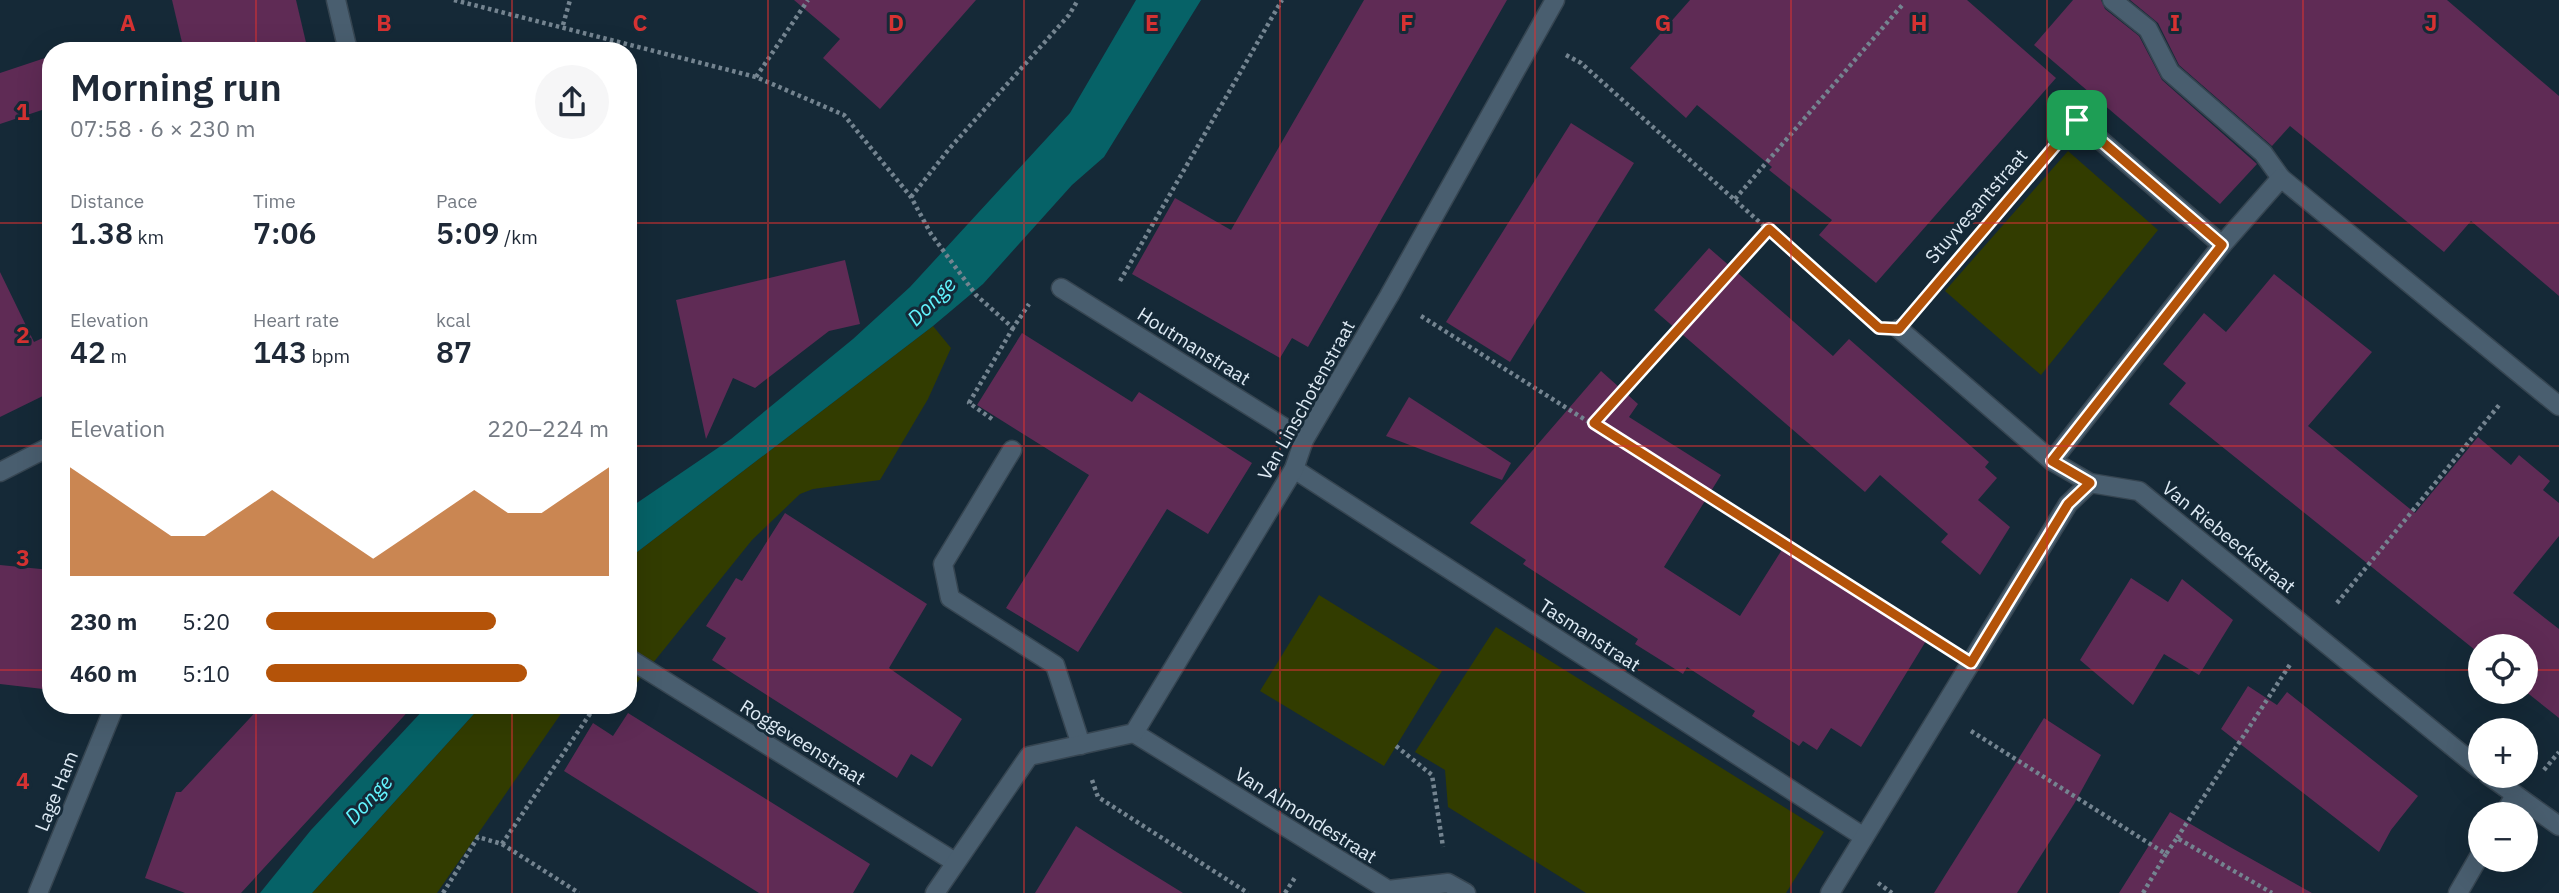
<!DOCTYPE html>
<html lang="en">
<head>
<meta charset="utf-8">
<style>
	:root { --surface:#fff; --page:#f6f6f7; --text:#1f2937; --muted:#747a83; --accent:#b45309 }
	body { margin:0; font-family:"IBM Plex Sans",sans-serif; background:var(--page); color:var(--text); height:100vh; display:flex; flex-direction:column; font-size:26px; white-space:nowrap }
	* { box-sizing:border-box; margin:0 }
	p { font-size:23px; color:var(--muted) }
	.icon { flex:none; width:38px; height:38px; fill:none; stroke:currentColor; stroke-width:2; stroke-linecap:round; stroke-linejoin:round }
	.map { position:relative; flex:1; overflow:hidden }
	.drawer { position:absolute; left:42px; top:42px; width:595px; height:672px; display:flex; flex-direction:column; background:var(--surface); border-radius:28px; box-shadow:0 7px 28px #0002 }
	.drawer>* { flex:none }
	.fabs { position:absolute; left:2468px; top:634px; display:grid; gap:14px }
	.fabs a { display:grid; place-items:center; width:70px; height:70px; border-radius:50%; background:var(--surface); box-shadow:0 7px 28px #0002; font-size:35px }
	.pin { position:absolute; display:grid; place-items:center; width:60px; height:60px; color:#fff; margin:-30px; border-radius:14px; box-shadow:0 4px 10px #0006 }
	.round { display:grid; place-items:center; flex:none; width:74px; height:74px; border-radius:37px; background:var(--page) }
	.overview { display:flex; align-items:center; justify-content:space-between; height:119px; padding:0 28px }
	h1 { font-size:38px; font-weight:600; line-height:52px }
	.stats { display:grid; grid-template-columns:repeat(3,1fr); gap:10px; height:119px; padding:7px 28px }
	.stats div { display:grid; align-content:center }
	.stats b { font-size:30px; font-weight:600 }
	.stats small { font-size:19px; font-weight:400 }
	.stats p { font-size:19px }
	.chart { height:196px; padding:14px 28px }
	.chart p { display:flex; justify-content:space-between }
	.chart svg { width:100%; height:126px; margin-top:7px; fill:var(--accent); opacity:.7 }
	ul { padding:0 28px; list-style:none; font-size:23px }
	li { display:grid; grid-template-columns:112px 84px 1fr; align-items:center; height:52px }
	li i { height:18px; border-radius:9px; background:var(--accent) }
	.map>svg:first-child { display:block }
	.green { fill:#323c00 }
	.water { fill:#066267 }
	.building { fill:#5f2b55 }
	.lines { fill:none; stroke-linecap:round; stroke-linejoin:round }
	.lane-casing { stroke:#364551; stroke-width:21 }
	.street-casing { stroke:#364551; stroke-width:21 }
	.secondary-casing { stroke:#364551; stroke-width:21 }
	.path { stroke:#748490; stroke-width:4.5; stroke-dasharray:3.5 3.5; stroke-linecap:butt }
	.lane { stroke:#495e6f; stroke-width:18 }
	.street { stroke:#495e6f; stroke-width:18 }
	.secondary { stroke:#495e6f; stroke-width:18 }
	.route-casing { stroke:#fff; stroke-width:14 }
	.route { stroke:#b45309; stroke-width:9 }
	.grid { fill:none; stroke:#d63232; stroke-width:2; stroke-opacity:0.55 }
	.labels { text-anchor:middle; dominant-baseline:central; stroke-width:6; stroke-linejoin:round; paint-order:stroke }
	.street-label { font-size:19px; fill:#deeaf4; stroke:#152937 }
	.water-label { font-size:21px; font-style:italic; fill:#62f5fe; stroke:#152937 }
	.grid-label { font-size:23px; text-anchor:middle; font-weight:bold; fill:#d63232; stroke:#152937; stroke-width:6; stroke-linejoin:round; paint-order:stroke }
</style>
</head>
<body>
<div class="map">
<svg width="2559" height="893" viewBox="0 0 2559 893">
	<rect width="100%" height="100%" fill="#152937"/>
	<g class="green">
		<path d="M 2068,151 L 2158,230 L 2041,375 L 1945,291 Z"/>
		<path d="M 933,326 L 951,348 L 928,399 L 880,480 L 813,489 L 800,494 L 752,540 L 628,694 L 628,559 Z"/>
		<path d="M 1319,595 L 1442,671 L 1384,766 L 1260,691 Z"/>
		<path d="M 1496,627 L 1824,832 L 1786,893 L 1586,893 L 1448,807 L 1445,770 L 1415,752 Z"/>
		<path d="M 482,705 L 567,705 L 437,893 L 312,893 Z"/>
	</g>
	<g class="water">
		<path d="M 1136,0 L 1201,0 L 1104,157 L 1072,185 L 983,284 L 933,326 L 628,559 L 628,509 L 731,439 L 853,339 L 910,287 L 1070,113 Z"/>
		<path d="M 428,705 L 482,705 L 312,893 L 260,893 L 311,830 Z"/>
	</g>
	<g class="building">
		<path d="M 172,0 L 296,0 L 308,51 L 184,51 Z"/>
		<path d="M 794,0 L 976,0 L 880,109 L 823,58 L 840,39 Z"/>
		<path d="M 1364,0 L 1507,0 L 1308,347 L 1292,338 L 1280,358 L 1132,274 L 1175,198 L 1231,230 Z"/>
		<path d="M 1690,0 L 1967,0 L 2056,78 L 1876,283 L 1819,235 L 1832,220 L 1769,170 L 1772,167 L 1697,105 L 1686,118 L 1630,68 Z"/>
		<path d="M 2073,0 L 2101,0 L 2105,9 L 2139,36 L 2162,80 L 2257,164 L 2220,204 L 2034,45 Z"/>
		<path d="M 2130,0 L 2447,0 L 2559,96 L 2559,296 L 2471,221 L 2444,252 L 2290,126 L 2272,146 L 2179,65 L 2158,23 Z"/>
		<path d="M 51,56 L 51,107 L 0,124 L 0,73 Z"/>
		<path d="M 1571,123 L 1634,163 L 1510,362 L 1446,322 Z"/>
		<path d="M 1709,248 L 1833,356 L 1849,339 L 1989,462 L 1985,467 L 1997,478 L 1978,500 L 2010,527 L 1980,575 L 1941,542 L 1948,534 L 1880,475 L 1865,492 L 1654,310 Z"/>
		<path d="M 845,260 L 860,324 L 829,331 L 755,388 L 733,378 L 706,439 L 676,300 Z"/>
		<path d="M 0,272 L 34,342 L 51,334 L 51,392 L 0,417 Z"/>
		<path d="M 2274,274 L 2372,352 L 2308,426 L 2415,513 L 2478,437 L 2511,465 L 2519,455 L 2550,481 L 2543,490 L 2559,503 L 2559,536 L 2513,593 L 2559,629 L 2559,718 L 2525,691 L 2525,646 L 2480,646 L 2480,654 L 2169,404 L 2186,383 L 2163,364 L 2204,313 L 2226,332 Z"/>
		<path d="M 1022,333 L 1132,402 L 1139,392 L 1252,463 L 1208,534 L 1167,509 L 1078,652 L 1006,608 L 1089,475 L 977,405 Z"/>
		<path d="M 1601,371 L 1638,404 L 1629,417 L 1721,475 L 1664,567 L 1740,616 L 1783,548 L 1926,641 L 1861,747 L 1831,728 L 1817,750 L 1803,741 L 1799,746 L 1752,716 L 1755,711 L 1687,667 L 1683,674 L 1635,644 L 1638,639 L 1523,564 L 1526,560 L 1470,523 Z"/>
		<path d="M 1409,397 L 1511,463 L 1502,480 L 1386,436 Z"/>
		<path d="M 785,513 L 927,604 L 889,668 L 962,719 L 932,767 L 911,754 L 897,778 L 712,660 L 726,638 L 706,626 L 736,578 L 742,581 Z"/>
		<path d="M 0,565 L 51,570 L 51,662 L 47,661 L 43,689 L 0,684 Z"/>
		<path d="M 2131,578 L 2168,602 L 2182,579 L 2233,620 L 2199,675 L 2164,654 L 2133,705 L 2080,660 Z"/>
		<path d="M 2248,686 L 2277,705 L 2287,692 L 2418,796 L 2391,830 L 2379,852 L 2221,729 Z"/>
		<path d="M 262,705 L 414,705 L 241,893 L 185,893 L 145,878 L 176,792 L 181,792 Z"/>
		<path d="M 628,713 L 870,864 L 853,893 L 759,893 L 564,771 L 593,723 L 613,736 Z"/>
		<path d="M 2044,718 L 2101,755 L 2074,804 L 2017,893 L 1934,893 Z"/>
		<path d="M 2170,812 L 2230,847 L 2312,893 L 2119,893 Z"/>
		<path d="M 1076,826 L 1115,851 L 1183,893 L 1035,893 Z"/>
	</g>
	<g class="lines">
		<g class="lane-casing">
			<g id="lane">
				<path d="M 2112,0 L 2148,29 L 2170,72 L 2263,153 L 2281,178"/>
				<path d="M 2222,245 L 2281,178 L 2559,406"/>
				<path d="M 1012,450 L 943,564 L 950,598 L 1055,665 L 1081,745"/>
			</g>
		</g>
		<g class="street-casing">
			<g id="street">
				<path d="M 2077,120 L 2222,245 L 2052,461 L 2090,483"/>
				<path d="M 1061,288 L 1304,440"/>
				<path d="M 1899,329 L 2052,461"/>
				<path d="M 1294,469 L 1864,837"/>
				<path d="M 0,472 L 51,446"/>
				<path d="M 628,658 L 955,862"/>
				<path d="M 1134,733 L 1388,890 L 1448,883 L 1466,893"/>
				<path d="M 2488,775 L 2559,826"/>
				<path d="M 2504,814 L 2514,797"/>
				<path d="M 935,893 L 1029,756 L 1134,733 L 1294,469 L 1304,440 L 1389,296 L 1555,0"/>
				<path d="M 1830,893 L 2068,504 L 2090,483 L 2139,491 L 2480,769"/>
				<path d="M 2458,893 L 2480,855"/>
			</g>
		</g>
		<g class="secondary-casing">
			<g id="secondary">
				<path d="M 336,0 L 348,51"/>
				<path d="M 38,893 L 115,705"/>
			</g>
		</g>
		<g class="path">
			<path d="M 454,0 L 756,77 L 844,115 L 911,197 L 931,234 L 976,295 L 1013,328 L 1029,304"/>
			<path d="M 563,25 L 570,0"/>
			<path d="M 1566,55 L 1581,63 L 1865,316"/>
			<path d="M 756,77 L 808,0"/>
			<path d="M 911,197 L 949,149 L 1069,15 L 1078,0"/>
			<path d="M 1735,199 L 1904,3"/>
			<path d="M 1120,281 L 1282,0"/>
			<path d="M 1923,300 L 2054,148"/>
			<path d="M 1421,316 L 1940,644"/>
			<path d="M 992,419 L 969,403 L 1013,328"/>
			<path d="M 1594,423 L 1769,229"/>
			<path d="M 2337,603 L 2500,404"/>
			<path d="M 1971,731 L 2166,854 L 2177,838 L 2272,893"/>
			<path d="M 1396,746 L 1432,775 L 1443,847"/>
			<path d="M 2544,770 L 2559,752"/>
			<path d="M 1092,780 L 1098,797 L 1248,893"/>
			<path d="M 2177,838 L 2291,663"/>
			<path d="M 502,844 L 579,893"/>
			<path d="M 1878,883 L 1892,893"/>
			<path d="M 443,893 L 478,837 L 502,844 L 596,705"/>
			<path d="M 1285,893 L 1296,876"/>
			<path d="M 2143,893 L 2166,854"/>
		</g>
		<use href="#lane" class="lane"/>
		<use href="#street" class="street"/>
		<use href="#secondary" class="secondary"/>
	</g>
	<g class="lines">
		<g class="route-casing">
			<path id="route" d="M 2077,120 L 2222,245 L 2052,461 L 2090,483 L 2068,504 L 1971,663 L 1594,423 L 1769,229 L 1879,328 L 1899,329 Z"/>
		</g>
		<use href="#route" class="route"/>
	</g>
	<path class="grid" d="M 256,0 L 256,51M 512,0 L 512,51M 768,0 L 768,893M 1024,0 L 1024,893M 1280,0 L 1280,893M 1535,0 L 1535,893M 1791,0 L 1791,893M 2047,0 L 2047,893M 2303,0 L 2303,893M 0,223 L 51,223M 628,223 L 2559,223M 0,446 L 51,446M 628,446 L 2559,446M 0,670 L 51,670M 628,670 L 2480,670M 2525,670 L 2559,670M 256,705 L 256,893M 512,705 L 512,893"/>
	<g class="labels">
		<g class="street-label">
			<text transform="translate(1976 206) rotate(-49)">Stuyvesantstraat</text>
			<text transform="translate(1194 346) rotate(32)">Houtmanstraat</text>
			<text transform="translate(1306 400) rotate(-61)">Van Linschotenstraat</text>
			<text transform="translate(2229 537) rotate(39)">Van Riebeeckstraat</text>
			<text transform="translate(1590 635) rotate(33)">Tasmanstraat</text>
			<text transform="translate(803 742) rotate(32)">Roggeveenstraat</text>
			<text transform="translate(56 791) rotate(-68)">Lage Ham</text>
			<text transform="translate(1306 815) rotate(32)">Van Almondestraat</text>
		</g>
		<g class="water-label">
			<text transform="translate(931 301) rotate(-45)">Donge</text>
			<text transform="translate(368 799) rotate(-47)">Donge</text>
		</g>
	</g>
	<g class="grid-label">
		<text x="128" y="31">A</text>
		<text x="384" y="31">B</text>
		<text x="640" y="31">C</text>
		<text x="896" y="31">D</text>
		<text x="1152" y="31">E</text>
		<text x="1407" y="31">F</text>
		<text x="1663" y="31">G</text>
		<text x="1919" y="31">H</text>
		<text x="2175" y="31">I</text>
		<text x="2431" y="31">J</text>
		<text x="23" y="120">1</text>
		<text x="23" y="343">2</text>
		<text x="23" y="566">3</text>
		<text x="23" y="789">4</text>
	</g>
</svg>
<div class="fabs">
<a><svg class="icon" aria-label="locate" viewBox="0 0 24 24"><circle cx="12" cy="12" r="6"/><path d="M12 2v4M12 18v4M2 12h4M18 12h4"/></svg></a>
<a>+</a>
<a>−</a>
</div>
<div class="pin" style="left:2077px;top:120px;background:#1e9e55"><svg class="icon" aria-label="arrive" viewBox="0 0 24 24"><path d="M6 21V4h12l-3 4 3 4H6"/></svg></div>
<section class="drawer">
<div class="overview"><div><h1>Morning run</h1><p>07:58 · 6 × 230 m</p></div><a class="round"><svg class="icon" aria-label="share" viewBox="0 0 24 24"><path d="M12 15V3M7 8l5-5 5 5M5 13v7h14v-7"/></svg></a></div>
<div class="stats">
<div><p>Distance</p><b>1.38<small> km</small></b></div>
<div><p>Time</p><b>7:06</b></div>
<div><p>Pace</p><b>5:09<small> /km</small></b></div>
</div>
<div class="stats">
<div><p>Elevation</p><b>42<small> m</small></b></div>
<div><p>Heart rate</p><b>143<small> bpm</small></b></div>
<div><p>kcal</p><b>87</b></div>
</div>
<div class="chart"><p><span>Elevation</span>220–224 m</p>
<svg viewBox="0 0 160 44" preserveAspectRatio="none"><path d="M0 44V6L10 14L20 22L30 30L40 30L50 22L60 14L70 22L80 30L90 38L100 30L110 22L120 14L130 22L140 22L150 14L160 6V44z"/></svg>
</div>
<ul>
<li><b>230 m</b>5:20<i style="width:67%"></i></li>
<li><b>460 m</b>5:10<i style="width:76%"></i></li>
</ul>
</section>
</div>
</body>
</html>
